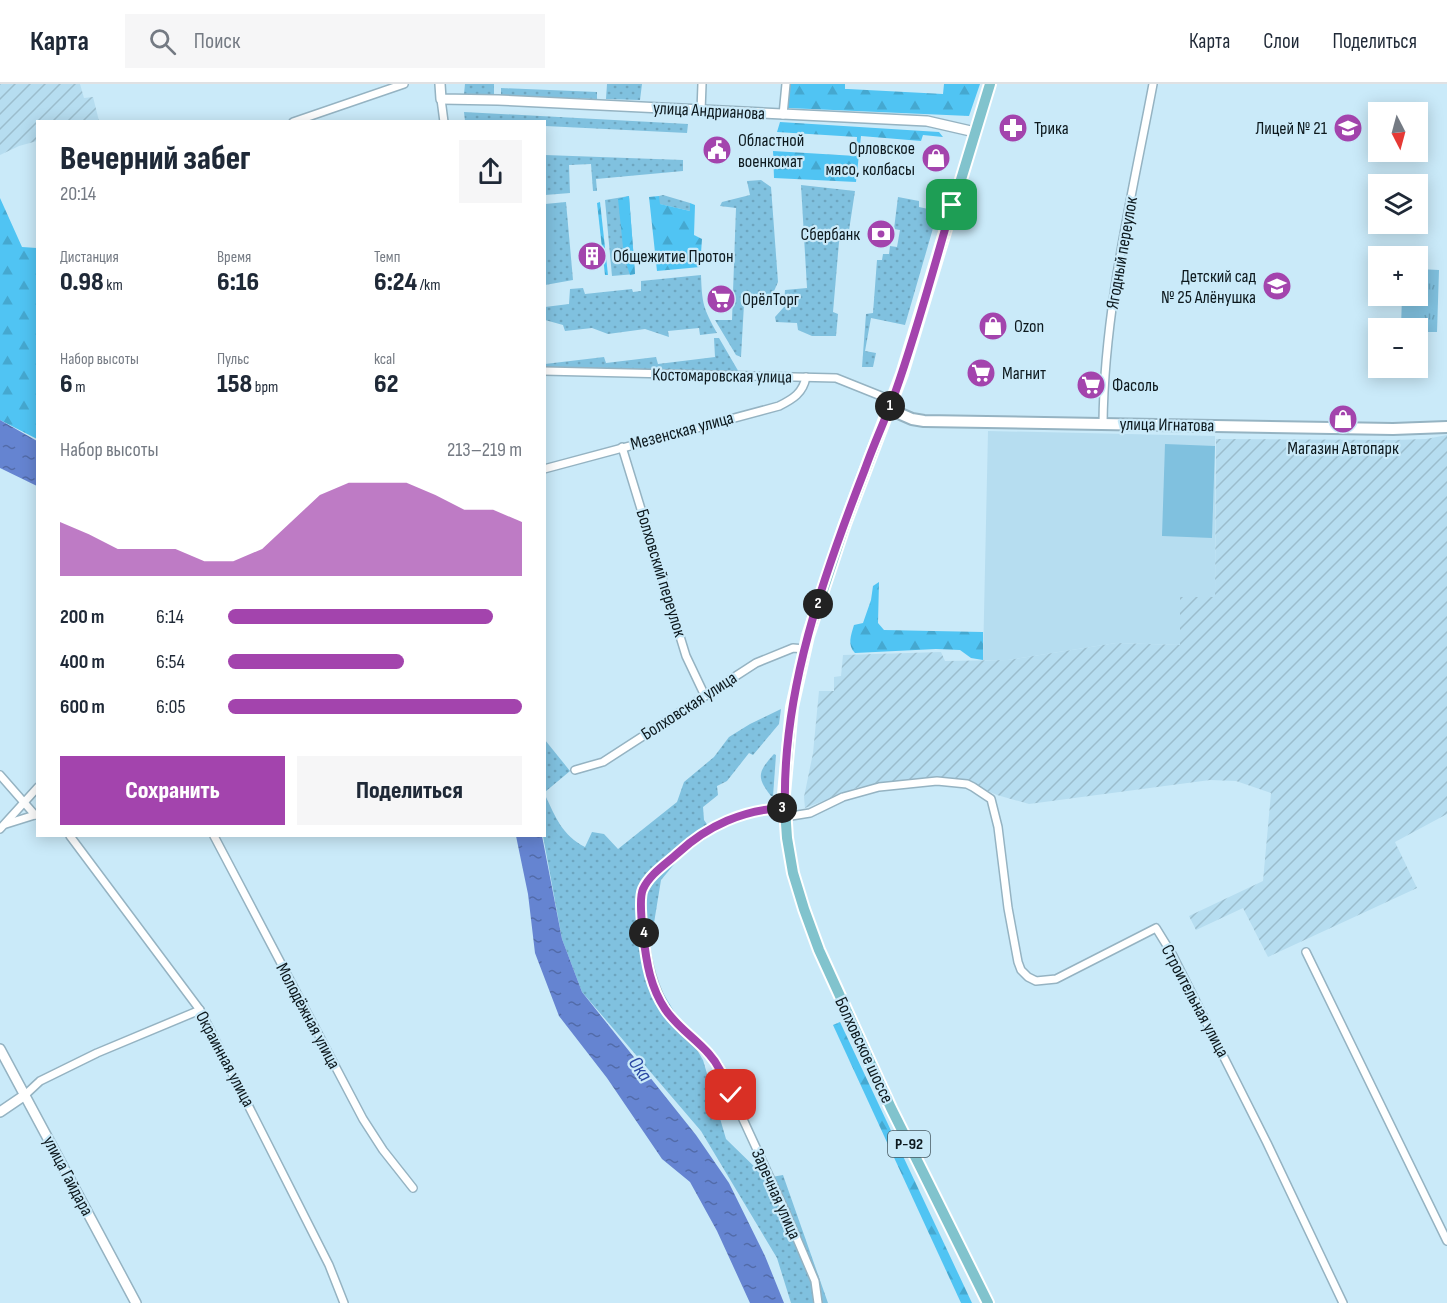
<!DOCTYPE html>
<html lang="ru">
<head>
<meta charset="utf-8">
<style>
	:root { --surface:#fff; --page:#f6f6f7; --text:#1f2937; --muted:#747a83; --line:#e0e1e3; --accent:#a344ad }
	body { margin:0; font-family:"Sofia Sans Condensed",sans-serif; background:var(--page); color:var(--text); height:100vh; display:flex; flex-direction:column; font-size:22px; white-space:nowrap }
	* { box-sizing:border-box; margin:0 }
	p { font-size:20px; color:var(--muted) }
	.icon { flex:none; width:33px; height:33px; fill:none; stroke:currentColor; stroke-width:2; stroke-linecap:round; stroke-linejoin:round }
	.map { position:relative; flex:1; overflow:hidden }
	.details { position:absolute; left:36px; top:36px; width:510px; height:717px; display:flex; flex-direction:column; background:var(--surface); border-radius:0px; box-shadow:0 3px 15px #0003 }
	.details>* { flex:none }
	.needle { width:39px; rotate:174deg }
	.controls { position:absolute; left:1368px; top:18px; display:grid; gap:12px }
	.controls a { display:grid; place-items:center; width:60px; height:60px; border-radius:0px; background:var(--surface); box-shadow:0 3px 15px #0003; font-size:30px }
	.pin { position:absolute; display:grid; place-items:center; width:51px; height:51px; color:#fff; margin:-26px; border-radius:12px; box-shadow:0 3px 9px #0006 }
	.km { position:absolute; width:30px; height:30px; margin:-15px; border-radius:50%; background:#222; color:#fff; font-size:16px; line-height:30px; text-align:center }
	.round { display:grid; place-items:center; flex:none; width:63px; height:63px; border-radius:0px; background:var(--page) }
	.headline { display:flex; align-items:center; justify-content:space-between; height:102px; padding:0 24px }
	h1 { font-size:33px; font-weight:800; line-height:45px }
	.figures { display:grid; grid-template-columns:repeat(3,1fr); gap:9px; height:102px; padding:6px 24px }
	.figures div { display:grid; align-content:center }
	.figures b { font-size:26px; font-weight:800 }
	.figures small { font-size:16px; font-weight:400 }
	.figures p { font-size:16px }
	.chart { height:168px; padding:12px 24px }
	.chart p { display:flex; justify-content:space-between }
	.chart svg { width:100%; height:108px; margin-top:6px; fill:var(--accent); opacity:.7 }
	.button { display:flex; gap:12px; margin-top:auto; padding:12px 24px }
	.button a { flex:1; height:69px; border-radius:0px; background:var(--accent); color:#fff; font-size:24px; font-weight:800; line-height:69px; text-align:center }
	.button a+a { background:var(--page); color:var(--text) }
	ul { padding:0 24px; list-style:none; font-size:20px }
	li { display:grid; grid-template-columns:96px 72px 1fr; align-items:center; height:45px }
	li i { height:15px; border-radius:8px; background:var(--accent) }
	header { display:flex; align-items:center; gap:36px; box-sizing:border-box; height:84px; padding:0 30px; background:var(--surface); border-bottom:2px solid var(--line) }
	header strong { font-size:28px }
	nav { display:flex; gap:33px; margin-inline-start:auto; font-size:21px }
	.search { width:420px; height:54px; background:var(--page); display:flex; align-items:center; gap:15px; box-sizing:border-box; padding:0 21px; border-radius:0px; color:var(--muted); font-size:22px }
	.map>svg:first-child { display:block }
	.built { fill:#b6ddf0 }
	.industrial { fill:url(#industrial-furrows) }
	.grass { fill:url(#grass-dots) }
	.forest { fill:url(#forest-firs) }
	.park { fill:url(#park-tufts) }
	.garden { fill:#80c1df }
	.water { fill:url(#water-ripples) }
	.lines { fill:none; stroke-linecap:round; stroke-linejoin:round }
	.minor-casing { stroke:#95b3c2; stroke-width:10 }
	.tertiary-casing { stroke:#95b3c2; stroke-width:12 }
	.secondary-casing { stroke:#95b3c2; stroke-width:14 }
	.primary-casing { stroke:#fff; stroke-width:14 }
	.minor { stroke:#fff; stroke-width:7 }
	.tertiary { stroke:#fff; stroke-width:9 }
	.secondary { stroke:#fff; stroke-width:10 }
	.primary { stroke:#81c3cd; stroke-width:10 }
	.route-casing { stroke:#fff; stroke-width:12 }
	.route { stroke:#a344ad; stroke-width:8 }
	.labels { text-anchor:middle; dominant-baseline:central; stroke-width:4.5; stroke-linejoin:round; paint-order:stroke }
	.shield { fill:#caeaf9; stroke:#465860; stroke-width:1.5 }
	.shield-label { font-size:16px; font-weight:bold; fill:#0d191e }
	.street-label { font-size:18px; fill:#0d191e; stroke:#caeaf9 }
	.poi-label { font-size:18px; fill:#0d191e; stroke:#caeaf9; text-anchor:start }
	.water-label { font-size:20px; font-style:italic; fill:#2a48a3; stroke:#caeaf9 }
</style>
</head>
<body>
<header>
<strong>Карта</strong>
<div class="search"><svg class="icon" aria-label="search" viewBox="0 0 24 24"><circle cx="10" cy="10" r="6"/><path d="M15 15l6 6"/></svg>Поиск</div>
<nav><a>Карта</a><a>Слои</a><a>Поделиться</a></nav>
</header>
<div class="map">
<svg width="1447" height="1219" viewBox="0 0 1447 1219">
	<defs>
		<pattern id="industrial-furrows" width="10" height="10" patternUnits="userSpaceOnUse" patternTransform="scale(1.5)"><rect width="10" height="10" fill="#b6ddf0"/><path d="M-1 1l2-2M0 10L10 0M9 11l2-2" fill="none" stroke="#9bbdcd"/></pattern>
		<pattern id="grass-dots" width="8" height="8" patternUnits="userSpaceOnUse" patternTransform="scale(1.5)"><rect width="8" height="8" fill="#80c1df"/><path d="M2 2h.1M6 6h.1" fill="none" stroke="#6da5bf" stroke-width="1.8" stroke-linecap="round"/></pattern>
		<pattern id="forest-firs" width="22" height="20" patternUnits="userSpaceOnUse" patternTransform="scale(1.5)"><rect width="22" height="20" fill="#50c4f3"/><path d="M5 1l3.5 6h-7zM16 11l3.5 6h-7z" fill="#45a8d0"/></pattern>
		<pattern id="park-tufts" width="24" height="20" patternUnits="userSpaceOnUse" patternTransform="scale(1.5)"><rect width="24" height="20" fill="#80c1df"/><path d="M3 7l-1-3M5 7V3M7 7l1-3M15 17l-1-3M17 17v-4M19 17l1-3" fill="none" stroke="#6da5bf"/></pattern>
		<pattern id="water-ripples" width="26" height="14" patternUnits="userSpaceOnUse" patternTransform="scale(1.5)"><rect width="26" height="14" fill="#6584d1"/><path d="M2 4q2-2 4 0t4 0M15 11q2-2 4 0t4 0" fill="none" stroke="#526ba9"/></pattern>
	</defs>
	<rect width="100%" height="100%" fill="#caeaf9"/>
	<path class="built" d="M 988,347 L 1215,352 L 1215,514 L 1180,561 L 1116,559 L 1008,576 L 983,576 Z"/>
	<g class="industrial">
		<path d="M 0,0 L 80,0 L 84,14 L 93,13 L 99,37 L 38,38 L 37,57 L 19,62 L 0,71 Z"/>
		<path d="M 1447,351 L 1447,730 L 1395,758 L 1417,804 L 1268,873 L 1243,824 L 1196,846 L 1189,832 L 1263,797 L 1271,709 L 1236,697 L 1210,696 L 1029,720 L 997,711 L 964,697 L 948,694 L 880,699 L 859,703 L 805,724 L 804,713 L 813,669 L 819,607 L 834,607 L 834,593 L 841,592 L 843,571 L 941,568 L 945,577 L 1008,576 L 1116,559 L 1180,561 L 1180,513 L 1215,513 L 1216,355 L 1395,356 L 1426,355 Z"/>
	</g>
	<g class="grass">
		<path d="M 465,0 L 494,0 L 494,11 L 464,10 Z"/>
		<path d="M 607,0 L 642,0 L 640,16 L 606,15 Z"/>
		<path d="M 501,4 L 597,8 L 597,15 L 501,12 Z"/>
		<path d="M 464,28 L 688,40 L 687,49 L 545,42 L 544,38 L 465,37 Z"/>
		<path d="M 545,71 L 683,76 L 683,87 L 596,95 L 597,107 L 593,107 L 591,80 L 569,81 L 570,109 L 545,111 Z"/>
		<path d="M 761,96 L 771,103 L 778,198 L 771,214 L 764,220 L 744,220 L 741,273 L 736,271 L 715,236 L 732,236 L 736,124 L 720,122 L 722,118 L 750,111 L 747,97 Z"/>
		<path d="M 801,101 L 855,107 L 848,153 L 839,158 L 833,228 L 838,230 L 836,252 L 812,252 L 798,246 L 797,239 L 776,238 L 775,233 L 784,223 L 785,206 L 807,204 Z"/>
		<path d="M 663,111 L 690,119 L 690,127 L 659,120 L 659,112 Z"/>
		<path d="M 629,112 L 635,190 L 612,192 L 605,116 Z"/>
		<path d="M 898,113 L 919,117 L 919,123 L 938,127 L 905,241 L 871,234 L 865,267 L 876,269 L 873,283 L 862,283 L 866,230 L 873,229 L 877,176 L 882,176 L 883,170 L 889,170 L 890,162 L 897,163 L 900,146 L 894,145 Z"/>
		<path d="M 566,118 L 573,196 L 545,201 L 545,120 Z"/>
		<path d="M 701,191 C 702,219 703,224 717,249 L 700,251 L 699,244 L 668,247 L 669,253 L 645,245 L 608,250 L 592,244 L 565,247 L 563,241 L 545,236 L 545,223 L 569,220 L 570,205 L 583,204 L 585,210 L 632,205 L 633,208 L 641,207 L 641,197 Z"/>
		<path d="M 714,254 L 719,254 L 740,290 L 545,283 L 545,280 L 604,273 L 606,279 L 656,273 L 658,280 L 715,273 Z"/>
		<path d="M 781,625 L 779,640 L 753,671 L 749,669 L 727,697 L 717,702 L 718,711 L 703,723 L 704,736 L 709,743 L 701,748 L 661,796 L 647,882 L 703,976 L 726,1055 L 766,1094 L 783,1091 L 828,1219 L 791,1219 L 777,1174 L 701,1047 L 582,908 L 562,855 L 543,752 L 544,752 L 545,711 C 556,734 562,751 585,763 L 592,748 L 604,750 L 618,765 L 677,718 L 684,698 L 714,673 L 729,653 L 750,640 Z"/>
		<path d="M 545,656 L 570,687 L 545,708 L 544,708 Z"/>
		<path d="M 774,670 L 776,671 L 773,712 L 771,712 C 756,693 758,688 774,670 Z"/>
	</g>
	<g class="forest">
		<path d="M 789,0 L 845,0 L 845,5 L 829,4 L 943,10 L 944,0 L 980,0 L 969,32 L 788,24 Z"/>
		<path d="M 780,38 L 939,48 L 943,53 L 923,51 L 921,57 L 861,52 L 856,98 L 774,94 L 773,67 L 856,72 L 857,53 L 777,48 Z"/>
		<path d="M 629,112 L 635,190 L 630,191 L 624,173 L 618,115 Z"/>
		<path d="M 659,112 L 660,120 L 690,127 L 690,119 L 695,121 L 694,151 L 702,155 L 700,183 L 657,187 L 649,113 Z"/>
		<path d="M 0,114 L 22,163 L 37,164 L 37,355 L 0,336 Z"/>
		<path d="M 600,118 L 608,191 L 605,191 L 597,119 Z"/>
		<path d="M 879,498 L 878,539 L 884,546 L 983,548 L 983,576 L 971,574 L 960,566 L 936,565 L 855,569 C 847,561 851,551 854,541 L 863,539 L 871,516 L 873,502 Z"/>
		<path d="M 840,938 L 972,1219 L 961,1219 L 833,941 Z"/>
	</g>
	<path class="park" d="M 1418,185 L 1439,186 L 1437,248 L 1418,248 L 1418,244 L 1401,244 L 1402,212 L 1418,212 Z"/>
	<g class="garden">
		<path d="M 551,125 L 555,166 L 545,167 L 545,126 Z"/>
		<path d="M 1165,360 L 1215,362 L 1212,454 L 1162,452 Z"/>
	</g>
	<g class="water">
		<path d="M 0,336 L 37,357 L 37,402 L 0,384 Z"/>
		<path d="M 516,752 L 542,752 L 562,855 L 582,908 L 696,1051 L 729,1099 L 765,1172 L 784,1219 L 750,1219 L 717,1147 L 690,1098 L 662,1075 L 607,994 L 559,932 L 535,869 L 528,810 Z"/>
	</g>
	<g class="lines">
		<g class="minor-casing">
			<g id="minor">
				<path d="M 441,15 L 444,38"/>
				<path d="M 701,27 L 702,0"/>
				<path d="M 783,31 L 786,0"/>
				<path d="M 293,38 L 404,0"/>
				<path d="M 544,287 L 836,294 L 881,312 L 888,324"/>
				<path d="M 1103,340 C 1104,226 1132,112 1153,0"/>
				<path d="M 622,363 L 686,572 L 705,612"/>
				<path d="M 544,385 L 779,322 C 793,315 803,309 806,293"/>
				<path d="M 575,686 L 603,678 L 756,579 L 793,564 L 805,565"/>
				<path d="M 0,691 L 35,731"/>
				<path d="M 785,724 C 734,726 701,748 664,781 C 655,789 644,797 641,809 C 640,818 642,828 643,837 C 645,867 649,893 663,920 C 675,945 701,960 718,981 L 783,1122 L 815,1197 L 818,1219"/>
				<path d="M 785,733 L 810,729 L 843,713 L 879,703 L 937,697 L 967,700 L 973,703 L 991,715 L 998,743 L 1008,824 L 1018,878 L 1021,886 L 1028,893 L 1036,897 L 1056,895 L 1156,844 L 1172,870 L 1267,1059 L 1343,1219"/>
				<path d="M 6,740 L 38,730"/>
				<path d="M 0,745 L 38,703"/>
				<path d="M 70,752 L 200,926 L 329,1181 L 344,1219"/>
				<path d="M 214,752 L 363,1035 L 383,1066 L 413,1104"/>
				<path d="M 1306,868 L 1447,1157"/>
				<path d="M 25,1011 L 40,997 L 97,969 L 200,926"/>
			</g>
		</g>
		<g class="tertiary-casing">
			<g id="tertiary">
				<path d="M 440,0 L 441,15 L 498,16 L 927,37 L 975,48"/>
				<path d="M 0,965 L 136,1219"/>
				<path d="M 0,1028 L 25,1011"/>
			</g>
		</g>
		<g class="secondary-casing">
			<path id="secondary" d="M 889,325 L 912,335 L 924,337 L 1393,345 L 1447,343"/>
		</g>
		<g class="primary-casing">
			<path id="primary" d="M 988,1219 L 891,1024 L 819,866 L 804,825 L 793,789 L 787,754 L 784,710 L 792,623 L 808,552 L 845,440 L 902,290 L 990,0"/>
		</g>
		<use href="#minor" class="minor"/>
		<use href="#tertiary" class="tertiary"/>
		<use href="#secondary" class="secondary"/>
		<use href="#primary" class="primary"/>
	</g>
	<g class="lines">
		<g class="route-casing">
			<path id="route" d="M 731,1011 C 725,997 720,982 709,970 C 695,954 677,943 665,925 C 659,916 653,902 650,891 C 646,876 637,818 643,805 C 650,790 666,780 678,769 C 707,742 744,725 785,724 C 782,607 823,493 865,385 C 874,359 886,334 895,309 C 917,247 934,183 952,121"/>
		</g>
		<use href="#route" class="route"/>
	</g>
	<defs>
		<g id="pharmacy-disc" transform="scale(1.5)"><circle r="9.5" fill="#a344ad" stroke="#caeaf9"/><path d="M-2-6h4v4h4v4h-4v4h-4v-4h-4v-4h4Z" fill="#fff"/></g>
		<g id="school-disc" transform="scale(1.5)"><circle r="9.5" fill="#a344ad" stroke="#caeaf9"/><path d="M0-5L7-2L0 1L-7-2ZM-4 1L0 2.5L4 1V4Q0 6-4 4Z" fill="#fff"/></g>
		<g id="civic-disc" transform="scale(1.5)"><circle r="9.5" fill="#a344ad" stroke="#caeaf9"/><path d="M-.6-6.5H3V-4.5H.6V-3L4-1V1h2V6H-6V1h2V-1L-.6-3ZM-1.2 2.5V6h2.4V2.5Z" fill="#fff"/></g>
		<g id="shop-disc" transform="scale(1.5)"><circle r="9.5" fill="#a344ad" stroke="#caeaf9"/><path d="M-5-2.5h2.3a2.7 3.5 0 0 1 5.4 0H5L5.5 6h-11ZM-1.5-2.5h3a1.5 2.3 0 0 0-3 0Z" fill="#fff"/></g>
		<g id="bank-disc" transform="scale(1.5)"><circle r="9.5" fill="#a344ad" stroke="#caeaf9"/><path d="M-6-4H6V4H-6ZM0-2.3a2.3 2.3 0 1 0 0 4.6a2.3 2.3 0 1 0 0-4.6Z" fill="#fff"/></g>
		<g id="building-disc" transform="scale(1.5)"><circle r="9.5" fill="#a344ad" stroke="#caeaf9"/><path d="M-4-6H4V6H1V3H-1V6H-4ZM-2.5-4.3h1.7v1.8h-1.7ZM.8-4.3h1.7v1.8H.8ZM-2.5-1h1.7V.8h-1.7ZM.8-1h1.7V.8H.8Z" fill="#fff"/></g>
		<g id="supermarket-disc" transform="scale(1.5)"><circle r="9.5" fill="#a344ad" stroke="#caeaf9"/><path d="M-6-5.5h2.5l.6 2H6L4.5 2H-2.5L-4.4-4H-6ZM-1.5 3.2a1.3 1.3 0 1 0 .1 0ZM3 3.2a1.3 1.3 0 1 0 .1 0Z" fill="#fff"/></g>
	</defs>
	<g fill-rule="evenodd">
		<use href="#pharmacy-disc" x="1013" y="44"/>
		<use href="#school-disc" x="1348" y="44"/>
		<use href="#civic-disc" x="717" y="66"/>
		<use href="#shop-disc" x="936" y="74"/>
		<use href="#bank-disc" x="881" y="150"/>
		<use href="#building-disc" x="592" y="172"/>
		<use href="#school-disc" x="1277" y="202"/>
		<use href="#supermarket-disc" x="721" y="215"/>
		<use href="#shop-disc" x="993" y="242"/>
		<use href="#supermarket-disc" x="981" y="289"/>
		<use href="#supermarket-disc" x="1091" y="301"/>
		<use href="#shop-disc" x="1343" y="335"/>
	</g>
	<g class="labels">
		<rect class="shield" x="888" y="1047" width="42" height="26" rx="4.5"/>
		<g class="shield-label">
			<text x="909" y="1060">Р-92</text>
		</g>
		<g class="street-label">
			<text transform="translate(709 27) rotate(3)">улица Андрианова</text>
			<text transform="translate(1122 169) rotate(-80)">Ягодный переулок</text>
			<text transform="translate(722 292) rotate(1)">Костомаровская улица</text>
			<text transform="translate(1167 341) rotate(1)">улица Игнатова</text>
			<text transform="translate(682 347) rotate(-15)">Мезенская улица</text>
			<text transform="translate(661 489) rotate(73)">Болховский переулок</text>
			<text transform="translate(689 622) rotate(-33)">Болховская улица</text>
			<text transform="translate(1195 917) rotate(62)">Строительная улица</text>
			<text transform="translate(308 932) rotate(62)">Молодёжная улица</text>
			<text transform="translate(864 966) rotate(65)">Болховское шоссе</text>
			<text transform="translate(225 975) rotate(62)">Окраинная улица</text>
			<text transform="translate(68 1092) rotate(62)">улица Гайдара</text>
			<text transform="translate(776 1110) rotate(66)">Заречная улица</text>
		</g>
		<g class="poi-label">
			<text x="1034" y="44">Трика</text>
			<text x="1327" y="44" text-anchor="end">Лицей № 21</text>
			<text x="738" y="56">Областной<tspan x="738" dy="21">военкомат</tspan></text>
			<text x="915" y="64" text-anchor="end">Орловское<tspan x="915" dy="21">мясо, колбасы</tspan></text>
			<text x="860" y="150" text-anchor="end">Сбербанк</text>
			<text x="613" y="172">Общежитие Протон</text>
			<text x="1256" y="192" text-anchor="end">Детский сад<tspan x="1256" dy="21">№ 25 Алёнушка</tspan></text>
			<text x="742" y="215">ОрёлТорг</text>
			<text x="1014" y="242">Ozon</text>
			<text x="1002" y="289">Магнит</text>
			<text x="1112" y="301">Фасоль</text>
			<text x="1343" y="364" text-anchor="middle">Магазин Автопарк</text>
		</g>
		<g class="water-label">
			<text transform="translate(640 985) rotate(55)">Ока</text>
		</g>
	</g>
</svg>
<div class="controls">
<a><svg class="needle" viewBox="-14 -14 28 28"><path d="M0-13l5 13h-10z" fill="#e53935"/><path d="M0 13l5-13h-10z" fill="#747a83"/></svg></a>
<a><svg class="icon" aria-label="layers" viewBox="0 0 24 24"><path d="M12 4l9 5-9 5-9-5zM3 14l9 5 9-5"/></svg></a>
<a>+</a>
<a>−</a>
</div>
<div class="pin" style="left:952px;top:121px;background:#1e9e55"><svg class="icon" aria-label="arrive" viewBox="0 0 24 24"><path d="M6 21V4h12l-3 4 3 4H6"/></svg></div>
<div class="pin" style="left:731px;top:1011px;background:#d93025"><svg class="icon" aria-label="check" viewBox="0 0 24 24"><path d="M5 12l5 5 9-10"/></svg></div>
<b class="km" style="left:890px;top:322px">1</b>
<b class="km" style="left:818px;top:520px">2</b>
<b class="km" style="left:782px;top:724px">3</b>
<b class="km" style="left:644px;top:849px">4</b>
<section class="details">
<div class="headline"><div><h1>Вечерний забег</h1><p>20:14</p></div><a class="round"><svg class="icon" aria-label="share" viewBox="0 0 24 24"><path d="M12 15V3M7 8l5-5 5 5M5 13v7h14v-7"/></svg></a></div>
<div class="figures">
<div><p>Дистанция</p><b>0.98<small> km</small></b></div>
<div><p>Время</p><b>6:16</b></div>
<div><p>Темп</p><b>6:24<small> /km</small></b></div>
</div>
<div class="figures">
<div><p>Набор высоты</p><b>6<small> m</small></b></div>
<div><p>Пульс</p><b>158<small> bpm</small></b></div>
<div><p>kcal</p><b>62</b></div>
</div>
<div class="chart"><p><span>Набор высоты</span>213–219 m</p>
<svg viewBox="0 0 160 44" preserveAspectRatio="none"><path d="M0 44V22L10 27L20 33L30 33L40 33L50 38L60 38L70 33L80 22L90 11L100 6L110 6L120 6L130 11L140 17L150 17L160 22V44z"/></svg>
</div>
<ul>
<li><b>200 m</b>6:14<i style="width:90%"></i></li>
<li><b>400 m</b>6:54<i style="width:60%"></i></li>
<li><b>600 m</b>6:05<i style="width:100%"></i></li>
</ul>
<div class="button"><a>Сохранить</a><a>Поделиться</a></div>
</section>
</div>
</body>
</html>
